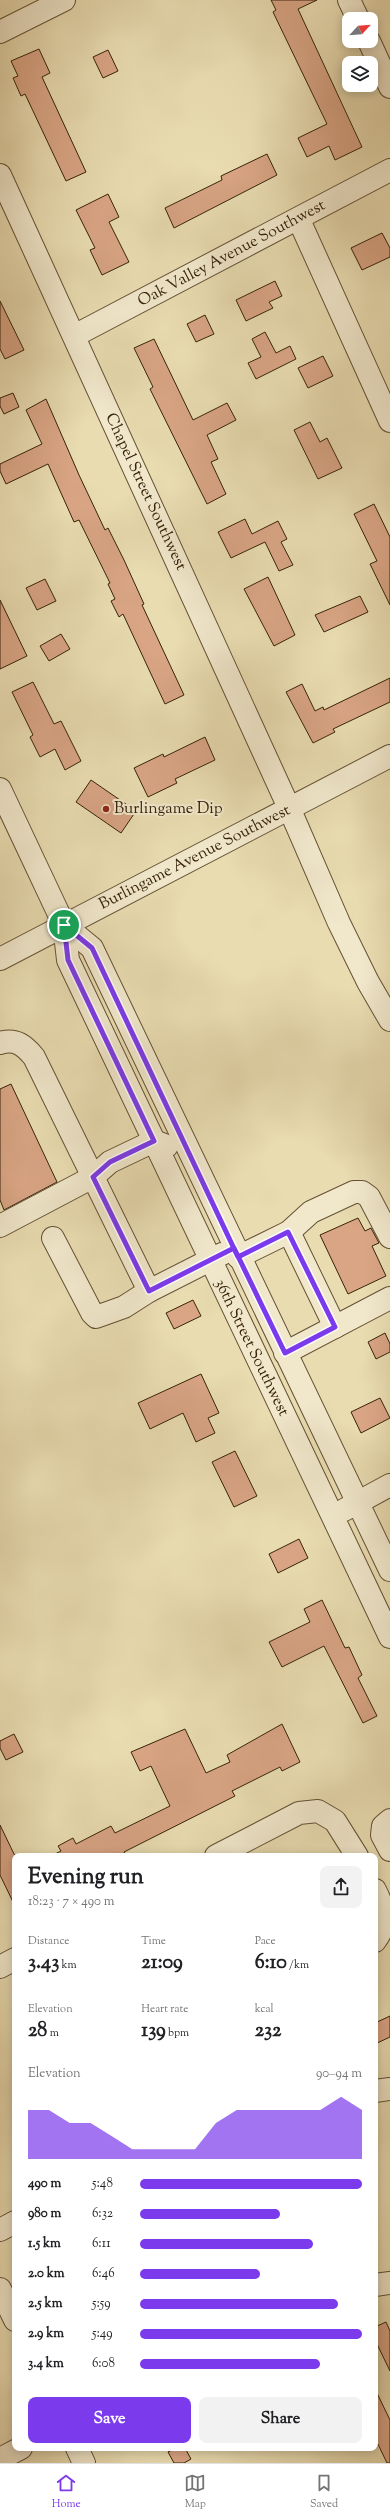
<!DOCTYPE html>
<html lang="en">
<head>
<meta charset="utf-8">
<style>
	:root { --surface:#fff; --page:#f2f2f2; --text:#202124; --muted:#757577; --line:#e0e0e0; --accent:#7c3aed }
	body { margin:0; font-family:"Sorts Mill Goudy",serif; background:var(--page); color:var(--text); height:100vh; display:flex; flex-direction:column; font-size:15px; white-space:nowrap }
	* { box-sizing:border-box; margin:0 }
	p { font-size:13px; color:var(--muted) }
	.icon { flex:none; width:22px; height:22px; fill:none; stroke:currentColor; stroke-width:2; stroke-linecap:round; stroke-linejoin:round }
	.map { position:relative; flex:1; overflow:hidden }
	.drawer { position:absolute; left:12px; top:1853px; width:366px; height:598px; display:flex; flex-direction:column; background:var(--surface); border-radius:8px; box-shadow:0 2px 10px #0003 }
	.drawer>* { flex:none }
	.needle { width:26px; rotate:64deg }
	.fabs { position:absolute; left:342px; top:12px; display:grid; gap:8px }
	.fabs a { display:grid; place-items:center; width:36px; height:36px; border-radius:8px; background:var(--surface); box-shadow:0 2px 10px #0003; font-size:20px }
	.pin { position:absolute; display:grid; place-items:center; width:34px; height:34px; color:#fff; margin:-17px; border:2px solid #fff; border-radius:50%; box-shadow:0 1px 4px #0007 }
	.round { display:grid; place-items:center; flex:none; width:42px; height:42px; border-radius:8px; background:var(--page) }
	.head { display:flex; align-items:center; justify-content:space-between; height:68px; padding:0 16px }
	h1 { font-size:22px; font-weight:700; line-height:30px }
	.metrics { display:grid; grid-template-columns:repeat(3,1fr); gap:6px; height:68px; padding:4px 16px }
	.metrics div { display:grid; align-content:center }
	.metrics b { font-size:20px; font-weight:700 }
	.metrics small { font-size:11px; font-weight:400 }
	.metrics p { font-size:11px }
	.chart { height:112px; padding:8px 16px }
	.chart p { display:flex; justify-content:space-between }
	.chart svg { width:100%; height:72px; margin-top:4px; fill:var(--accent); opacity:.7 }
	.button { display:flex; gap:8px; margin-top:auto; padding:8px 16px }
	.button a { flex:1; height:46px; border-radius:8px; background:var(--accent); color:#fff; font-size:16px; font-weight:700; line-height:46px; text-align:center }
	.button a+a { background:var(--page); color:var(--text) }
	ul { padding:0 16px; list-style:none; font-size:13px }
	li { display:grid; grid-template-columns:64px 48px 1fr; align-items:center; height:30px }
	li i { height:10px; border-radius:5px; background:var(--accent) }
	.dock { display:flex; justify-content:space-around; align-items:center; height:56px; border-top:1px solid var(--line); background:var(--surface); font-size:11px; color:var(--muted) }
	.dock a { display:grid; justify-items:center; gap:2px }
	.dock .active { color:var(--accent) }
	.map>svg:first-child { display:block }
	.building { fill:#d9a585; stroke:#36230a }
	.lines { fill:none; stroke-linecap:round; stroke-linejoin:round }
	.minor-casing { stroke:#635134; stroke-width:24 }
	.minor { stroke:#f1e8cc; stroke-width:22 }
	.route-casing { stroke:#fff; stroke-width:8 }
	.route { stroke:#7c3aed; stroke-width:5 }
	.poi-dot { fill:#8f2418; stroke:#f1e8cc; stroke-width:1.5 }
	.labels { text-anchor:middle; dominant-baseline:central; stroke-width:4; stroke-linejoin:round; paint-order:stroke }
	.street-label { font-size:16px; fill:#36230a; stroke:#f1e8cc }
	.poi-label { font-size:16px; fill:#36230a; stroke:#f1e8cc; text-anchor:start }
</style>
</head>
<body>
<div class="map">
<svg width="390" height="2463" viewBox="0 0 390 2463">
	<rect width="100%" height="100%" fill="#e9dcb1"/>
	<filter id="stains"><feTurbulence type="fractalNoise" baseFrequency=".005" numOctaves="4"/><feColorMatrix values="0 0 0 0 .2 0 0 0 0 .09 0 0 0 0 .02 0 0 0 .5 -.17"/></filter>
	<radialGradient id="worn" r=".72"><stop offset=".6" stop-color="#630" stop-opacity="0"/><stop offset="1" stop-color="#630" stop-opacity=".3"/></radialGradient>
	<g class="building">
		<path d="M 271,0 L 317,0 L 298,9 L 362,147 L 335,160 L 329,146 L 307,157 L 298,138 L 327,124 L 273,12 L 276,10 Z"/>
		<path d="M 39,49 L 50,73 L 42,77 L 86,172 L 66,181 L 25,94 L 21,96 L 13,78 L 18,76 L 11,61 Z"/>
		<path d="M 108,50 L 118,71 L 103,78 L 93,57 Z"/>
		<path d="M 267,154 L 277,175 L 174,228 L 165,208 L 222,180 L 221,176 Z"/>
		<path d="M 108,194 L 119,217 L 109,222 L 129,262 L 102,275 L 90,250 L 95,248 L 76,210 Z"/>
		<path d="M 382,233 L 390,248 L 390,257 L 362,270 L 351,248 Z"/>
		<path d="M 275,281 L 282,296 L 269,302 L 273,308 L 246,321 L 236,300 Z"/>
		<path d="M 0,301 L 24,350 L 5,359 L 0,349 Z"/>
		<path d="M 205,315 L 214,334 L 196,342 L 187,324 Z"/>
		<path d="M 265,332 L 276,353 L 290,346 L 296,359 L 256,379 L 248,363 L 261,357 L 252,339 Z"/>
		<path d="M 154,339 L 193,420 L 227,403 L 236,420 L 207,435 L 218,459 L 211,462 L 226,494 L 207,504 L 150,389 L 153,387 L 134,348 Z"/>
		<path d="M 323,356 L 333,376 L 308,388 L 298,368 Z"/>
		<path d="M 13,393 L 19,407 L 4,414 L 0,406 L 0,398 Z"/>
		<path d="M 46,399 L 79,475 L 105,530 L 108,528 L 124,560 L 144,604 L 142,605 L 184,695 L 165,704 L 123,614 L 119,617 L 111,601 L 115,599 L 108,584 L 110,583 L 79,520 L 74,522 L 48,464 L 6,484 L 0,471 L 0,464 L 42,444 L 26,410 Z"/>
		<path d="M 310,422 L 320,442 L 327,438 L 342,468 L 318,479 L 294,430 Z"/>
		<path d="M 374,504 L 390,537 L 390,605 L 370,564 L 377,561 L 354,514 Z"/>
		<path d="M 245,519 L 252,534 L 278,521 L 287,539 L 281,542 L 293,565 L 279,571 L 265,542 L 231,558 L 218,532 Z"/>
		<path d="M 268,577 L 295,635 L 274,646 L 244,589 Z"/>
		<path d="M 45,579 L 56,601 L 37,610 L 26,588 Z"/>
		<path d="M 360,596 L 368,612 L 324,632 L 315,615 Z"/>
		<path d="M 0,600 L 27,656 L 0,669 Z"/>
		<path d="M 61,634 L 70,649 L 49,661 L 40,646 Z"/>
		<path d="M 390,678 L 390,702 L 333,729 L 335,732 L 313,743 L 286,692 L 302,684 L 315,711 L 323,707 L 324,710 Z"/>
		<path d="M 33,682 L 54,724 L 61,721 L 81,761 L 65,770 L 55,749 L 40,757 L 30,737 L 33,735 L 12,692 Z"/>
		<path d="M 205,737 L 215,760 L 175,779 L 177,783 L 148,797 L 134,768 L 163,754 L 164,757 Z"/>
		<path d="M 91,780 L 136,811 L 121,833 L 76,802 Z"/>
		<path d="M 11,1084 L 57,1182 L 4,1210 L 0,1200 L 0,1089 Z"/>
		<path d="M 358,1218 L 365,1231 L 371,1228 L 379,1243 L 372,1246 L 386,1276 L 348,1294 L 320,1235 Z"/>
		<path d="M 193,1300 L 201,1316 L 174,1329 L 166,1313 Z"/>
		<path d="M 385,1333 L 390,1344 L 390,1352 L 376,1359 L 368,1342 Z"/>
		<path d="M 201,1374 L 219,1413 L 208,1418 L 215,1433 L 196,1442 L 183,1413 L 150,1429 L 138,1403 Z"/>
		<path d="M 380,1398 L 390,1418 L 361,1433 L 351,1412 Z"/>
		<path d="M 235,1451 L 257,1496 L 234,1507 L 212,1462 Z"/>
		<path d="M 299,1539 L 308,1558 L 278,1573 L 269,1554 Z"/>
		<path d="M 322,1600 L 345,1648 L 349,1647 L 362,1675 L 358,1678 L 377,1716 L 363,1723 L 324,1646 L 282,1667 L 269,1642 L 310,1622 L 304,1609 Z"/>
		<path d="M 282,1724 L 300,1762 L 282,1771 L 280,1767 L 232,1791 L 235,1796 L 124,1852 L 126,1856 L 51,1856 L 61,1851 L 58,1846 L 73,1838 L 76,1844 L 111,1826 L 115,1833 L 170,1806 L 151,1766 L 140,1771 L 131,1752 L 185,1729 L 206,1773 L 230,1762 L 227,1755 Z"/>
		<path d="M 14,1734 L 23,1752 L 6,1760 L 0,1748 L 0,1741 Z"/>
		<path d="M 0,1825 L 15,1856 L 15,1906 L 0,1875 Z"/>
		<path d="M 390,2016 L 390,2037 L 375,2044 L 375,2023 Z"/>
		<path d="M 386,2322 L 390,2331 L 390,2371 L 375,2340 L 375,2327 Z"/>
		<path d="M 375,2389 L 390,2420 L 390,2463 L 387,2463 L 375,2438 Z"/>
		<path d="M 176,2448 L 185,2448 L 191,2459 L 184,2463 L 174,2463 L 168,2452 Z"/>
	</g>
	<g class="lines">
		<g class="minor-casing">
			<g id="minor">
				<path d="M 349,0 L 358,19"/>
				<path d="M 0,32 L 64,0"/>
				<path d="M 369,41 L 390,87"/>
				<path d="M 0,175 L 290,810 L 339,923 L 368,982 L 390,1020"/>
				<path d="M 299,220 L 390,421"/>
				<path d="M 74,336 L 390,170"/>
				<path d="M 0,789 L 64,925 L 68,960 L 390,1637"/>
				<path d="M 64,925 L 92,948 L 390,1570"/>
				<path d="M 0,959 L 390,756"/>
				<path d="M 0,1043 C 16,1038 25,1046 34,1057 L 149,1291 L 222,1254"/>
				<path d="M 0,1226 L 93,1177 L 110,1162 L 154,1141 L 167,1146"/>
				<path d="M 289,1232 L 335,1327"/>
				<path d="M 53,1238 L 92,1313 L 96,1317 L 124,1307 L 149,1291"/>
				<path d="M 238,1257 L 289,1232 L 311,1212 L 354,1192 L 362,1192 L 369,1197 L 390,1237"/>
				<path d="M 285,1353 L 390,1298"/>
				<path d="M 344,1510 L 390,1485"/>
				<path d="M 390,1820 L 383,1826 L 382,1835 L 390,1850"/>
				<path d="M 216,1856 L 299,1813 L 318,1811 L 335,1821 L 357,1856"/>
				<path d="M 375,1890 C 385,1910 389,1922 375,1941"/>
				<path d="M 0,1967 L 15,1959"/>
				<path d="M 375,2091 L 390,2089"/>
				<path d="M 0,2230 L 15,2222"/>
				<path d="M 375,2285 L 390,2283"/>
				<path d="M 0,2289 L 15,2320"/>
				<path d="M 77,2448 L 84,2463"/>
				<path d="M 0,2459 L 21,2448"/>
			</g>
		</g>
		<use href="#minor" class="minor"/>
	</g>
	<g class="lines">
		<g class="route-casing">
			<path id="route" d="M 64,925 L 68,960 L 154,1141 L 110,1162 L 93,1177 L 149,1291 L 234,1248 L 285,1353 L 335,1327 L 288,1232 L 238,1257 L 92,948 L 64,925"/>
		</g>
		<use href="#route" class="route"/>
	</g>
	<circle class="poi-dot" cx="106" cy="809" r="4"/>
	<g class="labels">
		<g class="street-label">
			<text transform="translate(232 254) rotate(-28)">Oak Valley Avenue Southwest</text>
			<text transform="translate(145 492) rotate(65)">Chapel Street Southwest</text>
			<text transform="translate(195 858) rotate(-27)">Burlingame Avenue Southwest</text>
			<text transform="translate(251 1348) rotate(64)">36th Street Southwest</text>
		</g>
		<g class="poi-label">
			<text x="114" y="809">Burlingame Dip</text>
		</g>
	</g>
	<rect width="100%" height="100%" filter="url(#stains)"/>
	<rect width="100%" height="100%" fill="url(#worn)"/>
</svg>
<div class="fabs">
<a><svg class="needle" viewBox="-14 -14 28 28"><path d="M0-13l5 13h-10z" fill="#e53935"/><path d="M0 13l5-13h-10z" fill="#757577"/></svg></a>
<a><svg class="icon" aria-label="layers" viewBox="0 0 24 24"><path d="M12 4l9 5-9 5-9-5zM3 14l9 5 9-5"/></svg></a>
</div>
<div class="pin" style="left:64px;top:925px;background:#1e9e55"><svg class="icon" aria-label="arrive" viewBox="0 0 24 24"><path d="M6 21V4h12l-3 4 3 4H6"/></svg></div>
<section class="drawer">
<div class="head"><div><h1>Evening run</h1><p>18:23 · 7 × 490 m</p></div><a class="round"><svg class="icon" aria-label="share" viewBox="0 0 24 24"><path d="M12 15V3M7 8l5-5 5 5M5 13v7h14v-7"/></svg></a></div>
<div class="metrics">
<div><p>Distance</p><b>3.43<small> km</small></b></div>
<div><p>Time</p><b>21:09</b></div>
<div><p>Pace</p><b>6:10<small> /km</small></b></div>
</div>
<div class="metrics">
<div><p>Elevation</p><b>28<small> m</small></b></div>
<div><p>Heart rate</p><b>139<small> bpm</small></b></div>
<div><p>kcal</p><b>232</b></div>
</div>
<div class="chart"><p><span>Elevation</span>90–94 m</p>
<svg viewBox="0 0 160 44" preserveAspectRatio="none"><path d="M0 44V14L10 14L20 22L30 22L40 30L50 38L60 38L70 38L80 38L90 22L100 14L110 14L120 14L130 14L140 14L150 6L160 14V44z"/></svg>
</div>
<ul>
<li><b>490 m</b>5:48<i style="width:100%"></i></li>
<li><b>980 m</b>6:32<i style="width:63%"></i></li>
<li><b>1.5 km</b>6:11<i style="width:78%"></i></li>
<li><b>2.0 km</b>6:46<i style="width:54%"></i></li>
<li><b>2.5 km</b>5:59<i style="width:89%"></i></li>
<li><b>2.9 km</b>5:49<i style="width:100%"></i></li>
<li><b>3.4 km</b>6:08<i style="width:81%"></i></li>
</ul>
<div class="button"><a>Save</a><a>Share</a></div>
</section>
</div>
<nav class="dock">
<a class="active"><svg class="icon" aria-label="home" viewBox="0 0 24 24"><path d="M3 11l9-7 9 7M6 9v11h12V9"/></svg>Home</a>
<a><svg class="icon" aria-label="map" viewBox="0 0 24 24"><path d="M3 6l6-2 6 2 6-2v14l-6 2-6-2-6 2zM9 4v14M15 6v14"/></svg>Map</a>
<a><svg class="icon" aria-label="saved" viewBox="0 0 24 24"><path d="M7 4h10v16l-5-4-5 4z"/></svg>Saved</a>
</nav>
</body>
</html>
